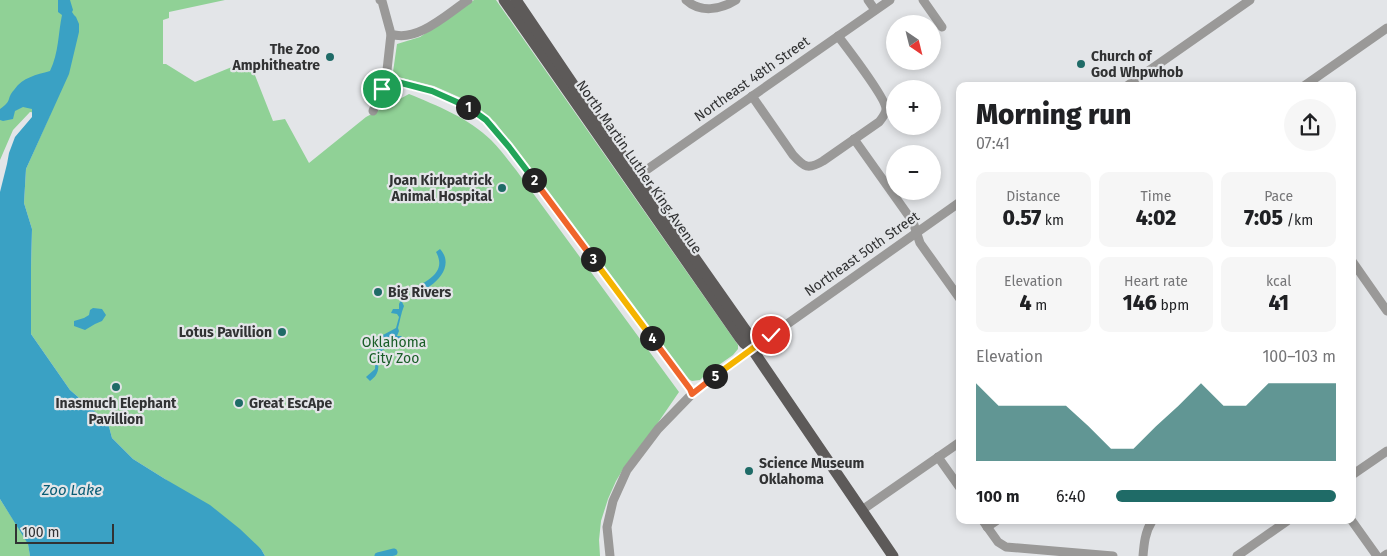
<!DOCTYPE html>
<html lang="en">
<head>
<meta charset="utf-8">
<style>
	:root { --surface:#fff; --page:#f6f6f6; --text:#202124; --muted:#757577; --accent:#1f6b67 }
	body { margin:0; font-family:"Fira Sans",sans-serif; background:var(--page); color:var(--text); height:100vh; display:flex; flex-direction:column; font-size:19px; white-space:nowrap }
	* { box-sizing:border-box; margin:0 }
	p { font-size:16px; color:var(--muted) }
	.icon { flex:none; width:28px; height:28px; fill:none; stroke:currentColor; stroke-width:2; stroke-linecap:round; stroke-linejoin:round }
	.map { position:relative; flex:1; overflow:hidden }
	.drawer { position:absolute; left:956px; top:82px; width:400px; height:442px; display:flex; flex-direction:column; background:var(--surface); border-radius:10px; box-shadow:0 2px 8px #0003 }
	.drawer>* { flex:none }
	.needle { width:32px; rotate:145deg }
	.controls { position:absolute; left:886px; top:15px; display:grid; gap:10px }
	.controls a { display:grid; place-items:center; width:55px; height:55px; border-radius:50%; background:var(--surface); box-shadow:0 2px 8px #0003; font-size:25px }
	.scale { position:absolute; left:15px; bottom:12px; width:99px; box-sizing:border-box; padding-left:5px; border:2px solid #313233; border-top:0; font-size:14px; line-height:18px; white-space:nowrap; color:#313233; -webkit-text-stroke:4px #e3e5e8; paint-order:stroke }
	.pin { position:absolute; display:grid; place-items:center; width:42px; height:42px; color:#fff; margin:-21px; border:2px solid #fff; border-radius:50%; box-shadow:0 1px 5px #0007 }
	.km { position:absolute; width:25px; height:25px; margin:-12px; border-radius:50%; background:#222; color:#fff; font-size:14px; line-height:25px; text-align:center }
	.round { display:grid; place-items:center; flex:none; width:52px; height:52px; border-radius:26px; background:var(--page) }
	.head { display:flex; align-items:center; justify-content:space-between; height:85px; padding:0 20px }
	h1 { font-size:28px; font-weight:800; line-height:38px }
	.metrics { display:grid; grid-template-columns:repeat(3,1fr); gap:8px; height:85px; padding:5px 20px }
	.metrics div { display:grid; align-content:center; border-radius:10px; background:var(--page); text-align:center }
	.metrics b { font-size:21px; font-weight:800 }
	.metrics small { font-size:14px; font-weight:400 }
	.metrics p { font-size:14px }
	.chart { height:140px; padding:10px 20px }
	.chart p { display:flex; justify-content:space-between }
	.chart svg { width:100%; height:90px; margin-top:5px; fill:var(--accent); opacity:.7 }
	ul { padding:0 20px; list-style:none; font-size:16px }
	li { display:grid; grid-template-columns:80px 60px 1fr; align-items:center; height:38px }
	li i { height:12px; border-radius:6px; background:var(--accent) }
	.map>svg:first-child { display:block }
	.green { fill:#90d196 }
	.water { fill:#3aa1c4 }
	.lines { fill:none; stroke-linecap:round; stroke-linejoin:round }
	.canal { stroke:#3aa1c4; stroke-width:7 }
	.minor { stroke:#9a9998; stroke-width:9 }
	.major { stroke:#5d5a59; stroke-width:11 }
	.split-1-casing { stroke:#fff; stroke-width:10 }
	.split-2-casing { stroke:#fff; stroke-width:10 }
	.split-3-casing { stroke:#fff; stroke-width:10 }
	.split-4-casing { stroke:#fff; stroke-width:10 }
	.split-5-casing { stroke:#fff; stroke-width:10 }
	.split-6-casing { stroke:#fff; stroke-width:10 }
	.split-1 { stroke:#22a559; stroke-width:6 }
	.split-2 { stroke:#22a559; stroke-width:6 }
	.split-3 { stroke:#f0652b; stroke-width:6 }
	.split-4 { stroke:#f5b400; stroke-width:6 }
	.split-5 { stroke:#f0652b; stroke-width:6 }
	.split-6 { stroke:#f5b400; stroke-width:6 }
	.poi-dot { fill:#1f6b67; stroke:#e3e5e8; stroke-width:2 }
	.labels { text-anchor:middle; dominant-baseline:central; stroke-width:4.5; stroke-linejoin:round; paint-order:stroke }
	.poi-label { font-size:14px; font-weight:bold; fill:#313233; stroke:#e3e5e8; text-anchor:start }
	.street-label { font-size:14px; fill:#313233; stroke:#e3e5e8 }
	.park-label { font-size:14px; fill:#195d27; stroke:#e3e5e8 }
	.water-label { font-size:15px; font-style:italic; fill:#085c75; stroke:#e3e5e8 }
</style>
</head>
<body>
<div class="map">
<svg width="1387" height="556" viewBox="0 0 1387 556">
	<rect width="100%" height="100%" fill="#e3e5e8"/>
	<g class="green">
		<path d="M 0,0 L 225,0 L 169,12 L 169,18 L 163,20 L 163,64 L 166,64 L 195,82 L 249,60 L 273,121 L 285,119 L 309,163 L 366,117 L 409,94 C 436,105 470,119 491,140 C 500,149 508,160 516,170 L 679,392 L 655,427 L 625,466 L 616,481 L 608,499 L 601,521 L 599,540 L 600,556 L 265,556 L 261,549 L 165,479 L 133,459 L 112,438 L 108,423 L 70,390 L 31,334 L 31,268 L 32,229 L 24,203 L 26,169 L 50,115 L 30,112 L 13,130 L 0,160 Z"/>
		<path d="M 474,0 L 496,0 L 738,345 L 738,349 L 733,355 L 706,374 L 700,380 L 692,381 L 688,379 L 495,122 L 459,97 L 434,86 L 394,76 L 393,72 L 397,44 L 420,37 Z"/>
		<path d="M 0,499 L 28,543 L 30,556 L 0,556 Z"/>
	</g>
	<g class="water">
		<path d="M 58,0 L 70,0 L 73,10 L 72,12 L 74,15 L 76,17 L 79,24 L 79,32 L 69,74 L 26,169 L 24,203 L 32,229 L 31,268 L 31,334 L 70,390 L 108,423 L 112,438 L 133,459 L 165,479 L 210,505 L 240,529 L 261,549 L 265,556 L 30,556 L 28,544 L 0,499 L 0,192 L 7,164 L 9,153 L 15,137 L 32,117 L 32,109 L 23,107 L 15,111 L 13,119 L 3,121 L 0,120 L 0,109 C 13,100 6,99 14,90 C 23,77 36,75 50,71 C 59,52 58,34 62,15 L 58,12 Z"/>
		<path d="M 440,249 C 452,262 443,277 430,286 C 429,288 426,290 424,291 C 421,292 418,291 415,291 L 415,289 C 418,284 423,284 428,280 C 440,272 442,263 436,252 Z"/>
		<path d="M 401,300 L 404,306 C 401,313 400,321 398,328 L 399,331 L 397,336 L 401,336 L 403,338 L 399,342 L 389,345 L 378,354 C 378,367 381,373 370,381 L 366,377 L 375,369 L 376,350 L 383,343 L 383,335 L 396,328 L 399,317 L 397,314 L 391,313 L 393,309 L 399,309 L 399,304 Z"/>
		<path d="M 93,308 L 102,309 L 106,315 L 102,321 L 95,324 L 85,330 L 74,326 L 74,321 L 84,318 L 89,315 L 90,310 Z"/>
	</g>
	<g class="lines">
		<path class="canal" d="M 378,556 L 394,552"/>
		<g class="minor">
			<path d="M 380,0 L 382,1 L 391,34 C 417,43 447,14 468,0"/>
			<path d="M 686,0 C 700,13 720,10 736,0"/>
			<path d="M 868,0 L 875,10"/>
			<path d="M 923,0 L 942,27"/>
			<path d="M 386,79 L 432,91 L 466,106 L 486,120 L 509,147 L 690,389 L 692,394"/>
			<path d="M 1127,86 L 1250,0"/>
			<path d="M 1304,86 L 1387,28"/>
			<path d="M 752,96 L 793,155 C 804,167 808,170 823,161 L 879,122 C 882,118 886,114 886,109 C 886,98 847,48 838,36"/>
			<path d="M 373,111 L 386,79 L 391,34"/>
			<path d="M 854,139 L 913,222 L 920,243 L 960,299"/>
			<path d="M 632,180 L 890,0"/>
			<path d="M 1352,261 L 1387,311"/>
			<path d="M 938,457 L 960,488"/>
			<path d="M 1352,475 L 1387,451"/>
			<path d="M 862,510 L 960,442"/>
			<path d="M 983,521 L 998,542 L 1006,547 L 1113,556"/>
			<path d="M 1352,521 L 1377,556"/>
			<path d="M 987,527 L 996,521"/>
			<path d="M 610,556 L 607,527 L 613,501 L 627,470 L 658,429 L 692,394 L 742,356 L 960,202"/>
			<path d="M 1143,556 C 1144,544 1145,532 1152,521"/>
			<path d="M 1237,556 L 1287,521"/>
			<path d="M 1384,556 L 1387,554"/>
		</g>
		<g class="major">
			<path d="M 504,0 L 740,338 L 744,343 L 752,349 L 893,556"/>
			<path d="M 516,0 L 583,99 L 751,338 L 752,349"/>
		</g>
	</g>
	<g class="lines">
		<g class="split-1-casing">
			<path id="split-1" d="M 382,89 L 386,79 L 432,91 L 468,107"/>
		</g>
		<g class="split-2-casing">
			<path id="split-2" d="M 468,107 L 486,120 L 509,147 L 534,180"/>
		</g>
		<g class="split-3-casing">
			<path id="split-3" d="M 534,180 L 593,259"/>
		</g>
		<g class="split-4-casing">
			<path id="split-4" d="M 593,259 L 652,338"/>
		</g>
		<g class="split-5-casing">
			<path id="split-5" d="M 652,338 L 690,389 L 692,394 L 715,376"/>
		</g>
		<g class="split-6-casing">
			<path id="split-6" d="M 715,376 L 771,335"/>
		</g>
		<use href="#split-1" class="split-1"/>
		<use href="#split-2" class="split-2"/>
		<use href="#split-3" class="split-3"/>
		<use href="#split-4" class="split-4"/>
		<use href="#split-5" class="split-5"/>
		<use href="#split-6" class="split-6"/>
	</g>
	<g class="poi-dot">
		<circle cx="330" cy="57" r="5"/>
		<circle cx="1081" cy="64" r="5"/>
		<circle cx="502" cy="188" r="5"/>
		<circle cx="378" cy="292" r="5"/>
		<circle cx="282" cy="332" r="5"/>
		<circle cx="116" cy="387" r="5"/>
		<circle cx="239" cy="403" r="5"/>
		<circle cx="749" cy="471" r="5"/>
	</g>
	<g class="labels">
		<g class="poi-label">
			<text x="320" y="49" text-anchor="end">The Zoo<tspan x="320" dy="16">Amphitheatre</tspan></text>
			<text x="1091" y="56">Church of<tspan x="1091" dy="16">God Whpwhob</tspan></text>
			<text x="492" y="180" text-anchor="end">Joan Kirkpatrick<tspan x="492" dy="16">Animal Hospital</tspan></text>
			<text x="388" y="292">Big Rivers</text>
			<text x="272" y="332" text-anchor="end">Lotus Pavillion</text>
			<text x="116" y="403" text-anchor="middle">Inasmuch Elephant<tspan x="116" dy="16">Pavillion</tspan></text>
			<text x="249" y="403">Great EscApe</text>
			<text x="759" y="463">Science Museum<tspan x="759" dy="16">Oklahoma</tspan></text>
		</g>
		<g class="street-label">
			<text transform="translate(752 79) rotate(-35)">Northeast 48th Street</text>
			<text transform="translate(639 167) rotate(55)">North Martin Luther King Avenue</text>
			<text transform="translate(862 254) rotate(-35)">Northeast 50th Street</text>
		</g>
		<g class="park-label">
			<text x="394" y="342">Oklahoma<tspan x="394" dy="16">City Zoo</tspan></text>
		</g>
		<g class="water-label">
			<text x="72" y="490">Zoo Lake</text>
		</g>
	</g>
</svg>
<div class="controls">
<a><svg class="needle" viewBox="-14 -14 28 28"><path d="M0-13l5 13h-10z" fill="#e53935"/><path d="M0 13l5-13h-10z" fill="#757577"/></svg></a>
<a>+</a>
<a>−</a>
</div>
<div class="scale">100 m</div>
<div class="pin" style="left:382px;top:89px;background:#1e9e55"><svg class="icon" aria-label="arrive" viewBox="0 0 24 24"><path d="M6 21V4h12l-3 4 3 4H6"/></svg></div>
<div class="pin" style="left:771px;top:335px;background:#d93025"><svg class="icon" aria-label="check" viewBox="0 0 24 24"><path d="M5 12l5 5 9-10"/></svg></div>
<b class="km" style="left:468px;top:107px">1</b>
<b class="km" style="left:534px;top:180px">2</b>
<b class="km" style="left:593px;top:259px">3</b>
<b class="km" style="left:652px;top:338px">4</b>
<b class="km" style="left:715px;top:376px">5</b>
<section class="drawer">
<div class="head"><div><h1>Morning run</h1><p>07:41</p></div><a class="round"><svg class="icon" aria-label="share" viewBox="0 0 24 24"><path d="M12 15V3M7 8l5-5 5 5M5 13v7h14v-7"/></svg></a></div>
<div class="metrics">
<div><p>Distance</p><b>0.57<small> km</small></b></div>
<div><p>Time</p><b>4:02</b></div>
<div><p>Pace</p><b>7:05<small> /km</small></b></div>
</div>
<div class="metrics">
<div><p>Elevation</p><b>4<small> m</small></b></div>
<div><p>Heart rate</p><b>146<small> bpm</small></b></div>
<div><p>kcal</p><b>41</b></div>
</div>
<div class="chart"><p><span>Elevation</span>100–103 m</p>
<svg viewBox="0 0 160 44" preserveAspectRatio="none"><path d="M0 44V6L10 17L20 17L30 17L40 17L50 27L60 38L70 38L80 27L90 17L100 6L110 17L120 17L130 6L140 6L150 6L160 6V44z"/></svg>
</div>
<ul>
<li><b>100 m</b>6:40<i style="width:100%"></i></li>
</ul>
</section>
</div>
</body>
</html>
